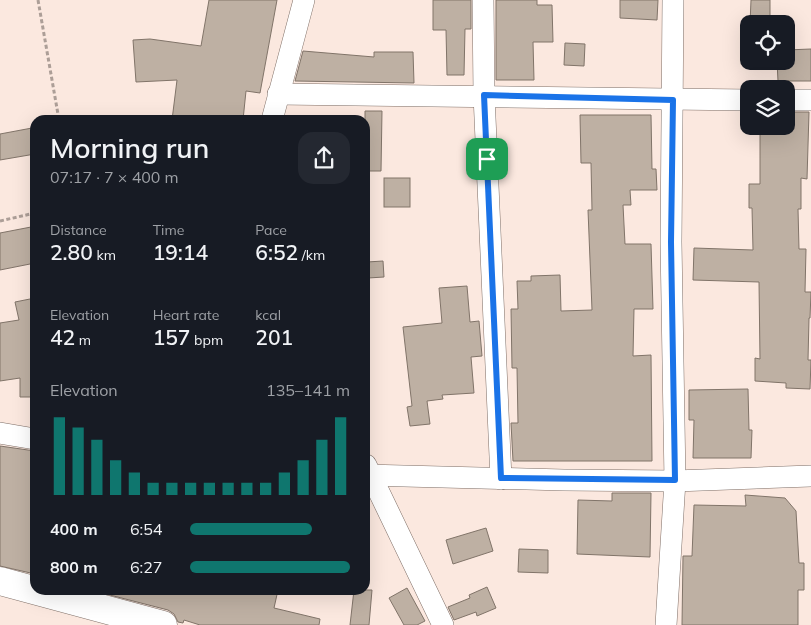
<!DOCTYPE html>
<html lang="en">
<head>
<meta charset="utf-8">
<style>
	:root { --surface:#171b24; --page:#242831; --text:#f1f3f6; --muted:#9ea1a6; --accent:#0f766e }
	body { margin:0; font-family:Mulish,sans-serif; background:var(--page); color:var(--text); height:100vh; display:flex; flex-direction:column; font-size:19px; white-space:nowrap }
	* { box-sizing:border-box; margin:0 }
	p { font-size:16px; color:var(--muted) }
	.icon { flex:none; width:28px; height:28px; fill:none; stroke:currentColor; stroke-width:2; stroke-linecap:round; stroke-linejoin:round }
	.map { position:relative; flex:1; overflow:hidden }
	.drawer { position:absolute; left:30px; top:115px; width:340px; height:480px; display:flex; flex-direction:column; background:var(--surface); border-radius:15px; box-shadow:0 5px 20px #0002 }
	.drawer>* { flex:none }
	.tools { position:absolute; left:740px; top:15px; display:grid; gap:10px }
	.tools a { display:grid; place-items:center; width:55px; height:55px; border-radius:10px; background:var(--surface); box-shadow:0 5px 20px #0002; font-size:25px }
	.pin { position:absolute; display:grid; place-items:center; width:42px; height:42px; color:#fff; margin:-21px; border-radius:10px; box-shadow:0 2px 8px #0006 }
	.round { display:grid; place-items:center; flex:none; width:52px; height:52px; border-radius:15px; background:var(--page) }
	.summary { display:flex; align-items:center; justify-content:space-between; height:85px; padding:0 20px }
	h1 { font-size:28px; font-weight:600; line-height:38px }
	.stats { display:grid; grid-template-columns:repeat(3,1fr); gap:8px; height:85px; padding:5px 20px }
	.stats div { display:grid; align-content:center }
	.stats b { font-size:21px; font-weight:600 }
	.stats small { font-size:14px; font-weight:400 }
	.stats p { font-size:14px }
	.chart { height:140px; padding:10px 20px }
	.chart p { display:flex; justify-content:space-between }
	.chart svg { width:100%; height:90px; margin-top:5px; stroke:var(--accent); stroke-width:6 }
	ul { padding:0 20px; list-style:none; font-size:16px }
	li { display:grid; grid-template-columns:80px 60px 1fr; align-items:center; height:38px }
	li i { height:12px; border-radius:6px; background:var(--accent) }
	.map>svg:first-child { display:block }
	.building { fill:#beb0a3; stroke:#817469 }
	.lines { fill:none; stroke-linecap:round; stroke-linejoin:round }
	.minor-casing { stroke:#7f6f67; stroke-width:22 }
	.secondary-casing { stroke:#7f6f67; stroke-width:29 }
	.path { stroke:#ac9e97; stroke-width:3; stroke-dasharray:4 2.5; stroke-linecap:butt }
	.minor { stroke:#fff; stroke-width:21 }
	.secondary { stroke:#fff; stroke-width:28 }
	.route-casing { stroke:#fff; stroke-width:10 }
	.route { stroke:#1a73e8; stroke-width:6 }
</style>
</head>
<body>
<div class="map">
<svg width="811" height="625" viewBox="0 0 811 625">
	<rect width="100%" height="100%" fill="#fbe8df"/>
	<g class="building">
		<path d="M 209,0 L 277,0 L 260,93 L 246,91 L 243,120 L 172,120 L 177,80 L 136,82 L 133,40 L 150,39 L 201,46 Z"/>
		<path d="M 433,0 L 471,0 L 471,29 L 465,29 L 464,75 L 447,75 L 446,30 L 433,30 Z"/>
		<path d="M 496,0 L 537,0 L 537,5 L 552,5 L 553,42 L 533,42 L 534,80 L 496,80 Z"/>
		<path d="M 620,0 L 658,0 L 657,20 L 620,18 Z"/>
		<path d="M 751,0 L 770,0 L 770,24 L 750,24 Z"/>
		<path d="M 565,43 L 585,44 L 584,66 L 564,65 Z"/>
		<path d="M 811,49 L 811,81 L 778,81 L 777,61 L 786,61 L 786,50 Z"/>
		<path d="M 303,51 L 374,57 L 374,52 L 413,52 L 414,83 L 295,81 Z"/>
		<path d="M 365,111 L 382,111 L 381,171 L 365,171 Z"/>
		<path d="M 786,112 L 809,112 L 807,179 L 801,178 L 801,209 L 798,209 L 799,249 L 806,249 L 805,292 L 811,292 L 810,318 L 809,318 L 808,360 L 811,360 L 810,389 L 786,388 L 786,383 L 755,381 L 755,358 L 760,359 L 759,282 L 693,280 L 694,248 L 753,250 L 752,208 L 749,208 L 749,184 L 760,184 L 760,126 L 786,126 Z"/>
		<path d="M 580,115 L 651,115 L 652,169 L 656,169 L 657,190 L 630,190 L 631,205 L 623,205 L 625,244 L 651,244 L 653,309 L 634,309 L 633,356 L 651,355 L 652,461 L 513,461 L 511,423 L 518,423 L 517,368 L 512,368 L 511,309 L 518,309 L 517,281 L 531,281 L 531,276 L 560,275 L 561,311 L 592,310 L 588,210 L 592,210 L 591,163 L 581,163 Z"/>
		<path d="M 32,128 L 35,154 L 0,160 L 0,134 Z"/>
		<rect x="384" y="178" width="26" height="29"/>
		<path d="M 31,227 L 35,245 L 35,263 L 0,270 L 0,233 Z"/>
		<path d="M 383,261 L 384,277 L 368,278 L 367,262 Z"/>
		<path d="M 467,286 L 470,322 L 479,321 L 482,356 L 471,357 L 474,393 L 442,395 L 443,399 L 427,401 L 430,424 L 410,426 L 407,407 L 412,406 L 403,327 L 442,323 L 439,288 Z"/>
		<path d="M 35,298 L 35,397 L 20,397 L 20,378 L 0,381 L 0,323 L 19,320 L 15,302 Z"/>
		<path d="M 748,389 L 749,430 L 752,430 L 751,458 L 693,458 L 694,420 L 689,420 L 689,390 Z"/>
		<path d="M 0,446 L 35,451 L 35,574 L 0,566 Z"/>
		<path d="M 612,493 L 651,493 L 650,557 L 577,554 L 578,500 L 612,501 Z"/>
		<path d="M 745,495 L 785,498 L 796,511 L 799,563 L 804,563 L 804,590 L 798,590 L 798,625 L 682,625 L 683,556 L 692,556 L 694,505 L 746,506 Z"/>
		<path d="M 486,528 L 493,551 L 453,564 L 446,540 Z"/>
		<path d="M 519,549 L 548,550 L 548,573 L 518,572 Z"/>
		<path d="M 487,587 L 496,608 L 477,616 L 476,612 L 454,620 L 448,607 L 470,598 L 469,595 Z"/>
		<path d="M 407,588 L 425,621 L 417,625 L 404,625 L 389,598 Z"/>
		<path d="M 107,590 L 278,590 L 274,608 L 320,619 L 319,625 L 200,625 L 184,620 L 183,623 L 178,622 L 174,614 L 168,610 L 106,594 Z"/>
		<path d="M 354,590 L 372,590 L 369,625 L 350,625 Z"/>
	</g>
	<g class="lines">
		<g class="minor-casing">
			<g id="minor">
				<path d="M 483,0 L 484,95 L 501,479"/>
				<path d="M 278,94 L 749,100"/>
				<path d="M 786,100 L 811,100"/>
				<path d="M 272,120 L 304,0"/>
				<path d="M 0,433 L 35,439"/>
				<path d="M 366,465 L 443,625"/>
				<path d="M 365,475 L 564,480 L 675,481 L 811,476"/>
				<path d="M 666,625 L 675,481 L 671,242 L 673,0"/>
			</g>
		</g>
		<g class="secondary-casing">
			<path id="secondary" d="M 0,581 L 163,625"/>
		</g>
		<g class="path">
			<path d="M 38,0 L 59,120"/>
			<path d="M 0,221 L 35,213"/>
		</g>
		<use href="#minor" class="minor"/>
		<use href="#secondary" class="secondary"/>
	</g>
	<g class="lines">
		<g class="route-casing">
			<path id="route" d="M 484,95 L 673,100 L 671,242 L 675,480 L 501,478 Z"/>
		</g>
		<use href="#route" class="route"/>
	</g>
</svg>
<div class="tools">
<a><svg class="icon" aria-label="locate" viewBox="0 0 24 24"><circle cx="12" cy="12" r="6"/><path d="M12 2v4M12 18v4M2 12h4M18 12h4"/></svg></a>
<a><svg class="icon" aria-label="layers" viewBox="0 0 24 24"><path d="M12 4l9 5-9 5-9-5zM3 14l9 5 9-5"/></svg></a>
</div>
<div class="pin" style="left:487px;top:159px;background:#1e9e55"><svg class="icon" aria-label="arrive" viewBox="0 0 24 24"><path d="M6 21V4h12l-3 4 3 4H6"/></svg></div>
<section class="drawer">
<div class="summary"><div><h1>Morning run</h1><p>07:17 · 7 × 400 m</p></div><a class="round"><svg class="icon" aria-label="share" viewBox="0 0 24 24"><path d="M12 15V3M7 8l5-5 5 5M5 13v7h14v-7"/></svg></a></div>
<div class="stats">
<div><p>Distance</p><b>2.80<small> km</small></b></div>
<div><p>Time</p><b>19:14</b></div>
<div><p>Pace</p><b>6:52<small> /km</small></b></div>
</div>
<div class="stats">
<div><p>Elevation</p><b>42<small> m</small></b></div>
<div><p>Heart rate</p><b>157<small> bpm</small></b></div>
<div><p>kcal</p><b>201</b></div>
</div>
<div class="chart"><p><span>Elevation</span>135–141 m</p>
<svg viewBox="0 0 160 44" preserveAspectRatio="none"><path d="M5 44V6M15 44V11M25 44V17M35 44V27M45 44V33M55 44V38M65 44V38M75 44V38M85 44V38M95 44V38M105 44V38M115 44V38M125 44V33M135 44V27M145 44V17M155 44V6"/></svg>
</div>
<ul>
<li><b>400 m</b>6:54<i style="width:76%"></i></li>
<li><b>800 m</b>6:27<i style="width:100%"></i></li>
</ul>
</section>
</div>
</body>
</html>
